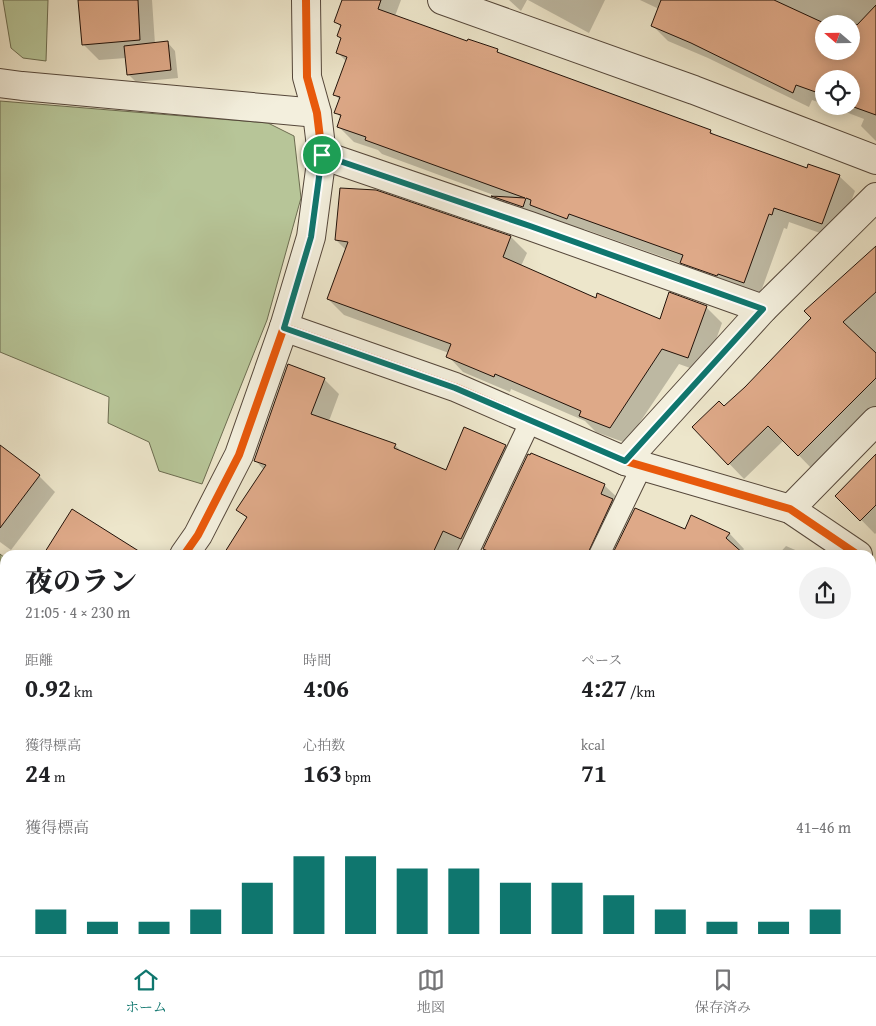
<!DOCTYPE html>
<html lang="ja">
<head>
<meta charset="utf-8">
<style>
	:root { --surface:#fff; --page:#f2f2f2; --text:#202124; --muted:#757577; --line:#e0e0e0; --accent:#0f766e }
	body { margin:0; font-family:"Gentium Book Plus","Noto Serif JP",serif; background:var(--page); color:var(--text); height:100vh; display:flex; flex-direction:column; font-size:19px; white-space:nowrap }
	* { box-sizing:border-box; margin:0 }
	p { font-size:16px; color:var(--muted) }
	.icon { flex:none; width:28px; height:28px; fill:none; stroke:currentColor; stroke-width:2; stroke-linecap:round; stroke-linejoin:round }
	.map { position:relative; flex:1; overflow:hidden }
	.details { position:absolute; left:0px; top:550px; width:876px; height:406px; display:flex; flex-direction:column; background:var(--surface); border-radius:15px 15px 0 0; box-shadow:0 2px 12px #0003 }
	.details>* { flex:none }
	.needle { width:32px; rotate:290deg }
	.tools { position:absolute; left:815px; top:15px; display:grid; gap:10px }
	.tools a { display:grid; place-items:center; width:45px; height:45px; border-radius:50%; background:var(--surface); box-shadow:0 2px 12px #0003; font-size:25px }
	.pin { position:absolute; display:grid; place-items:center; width:42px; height:42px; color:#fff; margin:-21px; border:2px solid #fff; border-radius:50%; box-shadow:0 1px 5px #0007 }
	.round { display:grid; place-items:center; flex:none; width:52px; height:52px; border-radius:26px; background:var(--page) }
	.summary { display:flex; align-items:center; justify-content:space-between; height:85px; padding:0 25px }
	h1 { font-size:28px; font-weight:800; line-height:38px }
	.stats { display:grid; grid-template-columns:repeat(3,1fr); gap:8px; height:85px; padding:5px 25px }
	.stats div { display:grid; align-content:center }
	.stats b { font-size:25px; font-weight:800 }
	.stats small { font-size:14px; font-weight:400 }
	.stats p { font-size:14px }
	.chart { height:140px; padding:10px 25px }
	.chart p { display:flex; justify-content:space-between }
	.chart svg { width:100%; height:90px; margin-top:5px; stroke:var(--accent); stroke-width:6 }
	.tabs { display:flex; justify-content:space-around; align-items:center; height:70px; border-top:1px solid var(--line); background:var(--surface); font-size:14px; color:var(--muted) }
	.tabs a { display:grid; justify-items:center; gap:2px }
	.tabs .on { color:var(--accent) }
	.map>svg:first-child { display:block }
	.green { fill:#b7c598; stroke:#6c6c50 }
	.shadow { fill:#0003; fill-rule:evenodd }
	.building { fill:#dea988; stroke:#221209 }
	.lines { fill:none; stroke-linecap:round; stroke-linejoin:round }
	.lane-casing { stroke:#55473a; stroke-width:22 }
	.street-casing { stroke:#55473a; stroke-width:30 }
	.secondary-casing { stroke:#221209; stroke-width:30 }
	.lane { stroke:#f3efdd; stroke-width:20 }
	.street { stroke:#f3efdd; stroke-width:28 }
	.secondary { stroke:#f3efdd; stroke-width:28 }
	.cycleway-casing { stroke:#f3efdd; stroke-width:11 }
	.cycleway { stroke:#e8590c; stroke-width:8 }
	.route-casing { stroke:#fff; stroke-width:10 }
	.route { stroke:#0f766e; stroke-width:6 }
</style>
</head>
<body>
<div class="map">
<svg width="876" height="956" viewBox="0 0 876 956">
	<rect width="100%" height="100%" fill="#ede6cb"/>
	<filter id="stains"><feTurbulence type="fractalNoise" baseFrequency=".004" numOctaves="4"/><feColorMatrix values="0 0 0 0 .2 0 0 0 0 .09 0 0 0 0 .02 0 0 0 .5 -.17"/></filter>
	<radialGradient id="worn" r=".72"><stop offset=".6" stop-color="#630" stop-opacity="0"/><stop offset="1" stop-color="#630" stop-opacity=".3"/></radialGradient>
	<g class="green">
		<path d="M 3,0 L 48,0 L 46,61 L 23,58 L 11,48 Z"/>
		<path d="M 0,101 L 268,123 L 294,136 L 301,198 L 267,320 L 202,484 L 159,471 L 149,442 L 108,423 L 109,397 L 0,352 Z"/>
		<path d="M 0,554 L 5,558 L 5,668 L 0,668 Z"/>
	</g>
	<g class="shadow">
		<path d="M 79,0 L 152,0 L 155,44 L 168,43 L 175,51 L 178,78 L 136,82 L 128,74 L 126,58 L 99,60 L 83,44 Z"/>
		<path d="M 344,0 L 401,0 L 395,16 L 468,43 L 497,50 L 501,55 L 710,131 L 716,136 L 807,170 L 839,176 L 855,191 L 837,239 L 789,222 L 787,229 L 784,228 L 759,297 L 697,278 L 683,264 L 584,229 L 582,233 L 546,220 L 541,214 L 538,221 L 507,211 L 494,197 L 499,197 L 382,154 L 378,150 L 354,142 L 339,127 L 341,118 L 336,112 L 340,100 L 334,94 L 346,61 L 337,52 L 342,39 L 339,36 L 342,28 L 336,22 Z"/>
		<path d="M 509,0 L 527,0 L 521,11 Z"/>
		<path d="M 528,0 L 605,0 L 589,33 Z"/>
		<path d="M 640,0 L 876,0 L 876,141 L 861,126 L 864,119 L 830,106 L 851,106 L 851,79 L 824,79 L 824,104 L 812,100 L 809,107 L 708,58 L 668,41 L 652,25 L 659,9 ZM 824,24 L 851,24 L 851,51 L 824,51 Z"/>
		<path d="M 376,191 L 511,237 L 527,253 L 521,266 L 596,299 L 660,320 L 706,307 L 722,323 L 704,373 L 679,364 L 626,443 L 596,432 L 585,421 L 511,389 L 510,392 L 463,372 L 448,356 L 449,353 L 344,315 L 328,299 L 346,250 L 336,240 Z"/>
		<path d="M 876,247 L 876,409 L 813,470 L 784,440 L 744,479 L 694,427 L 724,408 L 746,388 L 812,318 Z"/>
		<path d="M 324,379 L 339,394 L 329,421 L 395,445 L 402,452 L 447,472 L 505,446 L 520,461 L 476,555 L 225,555 L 248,519 L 238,510 L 264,470 L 255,460 Z"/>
		<path d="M 529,455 L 604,485 L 620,500 L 608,555 L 482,555 Z"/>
		<path d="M 876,457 L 876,533 L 875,534 L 842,500 Z"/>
		<path d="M 0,462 L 39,476 L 55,492 L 11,550 L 0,542 Z"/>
		<path d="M 691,517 L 730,534 L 744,549 L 740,554 L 741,555 L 614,555 L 685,531 Z"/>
		<path d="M 786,546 L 807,555 L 778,555 Z"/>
		<path d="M 871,587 L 876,592 L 876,629 L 871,642 Z"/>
		<path d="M 5,818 L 5,856 L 0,850 L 0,822 Z"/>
		<path d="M 875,826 L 876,827 L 876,900 L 871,904 L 871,828 Z"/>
		<path d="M 0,930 L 5,936 L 5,951 L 18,951 L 22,956 L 0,956 Z"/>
		<path d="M 40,951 L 142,951 L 144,953 L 144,951 L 254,951 L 252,956 L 34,956 Z"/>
		<path d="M 485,951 L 534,951 L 530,956 L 490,956 Z"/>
		<path d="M 625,951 L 814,951 L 808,956 L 619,956 Z"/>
	</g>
	<g class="building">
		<path d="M 78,0 L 138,0 L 140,40 L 82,45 Z"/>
		<path d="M 342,0 L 381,0 L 378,9 L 467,41 L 468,39 L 498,49 L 497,52 L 711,130 L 710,133 L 807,168 L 808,164 L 840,175 L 822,224 L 774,208 L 772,215 L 769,214 L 744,283 L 718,274 L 717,276 L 680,263 L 683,255 L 569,214 L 567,219 L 530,205 L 531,200 L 526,198 L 523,207 L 491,196 L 525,198 L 365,140 L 366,137 L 337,127 L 341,115 L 334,113 L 340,97 L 333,95 L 347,57 L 336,53 L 341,38 L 337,36 L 341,25 L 334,22 Z"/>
		<path d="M 661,0 L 774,0 L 826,24 L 824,24 L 824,51 L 851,51 L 851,24 L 846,24 L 847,21 L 857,25 L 876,5 L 876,115 L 851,106 L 851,79 L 824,79 L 824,95 L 796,85 L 793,93 L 691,43 L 651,26 Z"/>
		<path d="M 168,41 L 171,70 L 127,75 L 124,46 Z"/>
		<path d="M 340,188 L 376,190 L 511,236 L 503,257 L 596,298 L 597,293 L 660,319 L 669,292 L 707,306 L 688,358 L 662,349 L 610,428 L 579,416 L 581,411 L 495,374 L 494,377 L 446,357 L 451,344 L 327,299 L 348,242 L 335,240 Z"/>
		<path d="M 876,246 L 876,292 L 843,322 L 876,353 L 876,378 L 798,456 L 768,426 L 728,465 L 692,427 L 719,401 L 724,406 L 745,387 L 811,318 L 804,311 Z"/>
		<path d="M 288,364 L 325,378 L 311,414 L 396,444 L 394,448 L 446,470 L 464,427 L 506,445 L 461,539 L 443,531 L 432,555 L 223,555 L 247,517 L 236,510 L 266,465 L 254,461 Z"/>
		<path d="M 0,445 L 40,475 L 0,528 Z"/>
		<path d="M 531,453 L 605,484 L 601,494 L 613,499 L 587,555 L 498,555 L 483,549 L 528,454 L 530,455 Z"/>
		<path d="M 876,454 L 876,505 L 860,521 L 835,496 Z"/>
		<path d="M 635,508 L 685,529 L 691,515 L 730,533 L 726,538 L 745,555 L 612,555 Z"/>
		<path d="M 72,509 L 145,555 L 43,555 Z"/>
	</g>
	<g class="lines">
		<g class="lane-casing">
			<g id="lane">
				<path d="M 467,555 L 531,420"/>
				<path d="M 599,555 L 642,466"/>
			</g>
		</g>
		<g class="street-casing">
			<g id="street">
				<path d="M 442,0 L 694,90 L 876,160"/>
				<path d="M 0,83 L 22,86 L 317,113"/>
				<path d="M 322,155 L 530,226 L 763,309"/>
				<path d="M 284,327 L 455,387 L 625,461 L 790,509 L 858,555"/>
				<path d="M 625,461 L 763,309 L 876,197"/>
				<path d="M 790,509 L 876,421"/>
				<path d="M 184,555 L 198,535 L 239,455 L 284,327 L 311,237 L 322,155 L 317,113 L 307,77 L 306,0"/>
				<path d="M 0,690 L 5,692"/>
				<path d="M 871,698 L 876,688"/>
				<path d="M 0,770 L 5,766"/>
				<path d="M 871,917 L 876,913"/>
				<path d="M 437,951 L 442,956"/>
				<path d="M 347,956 L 353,951"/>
				<path d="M 587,956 L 593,951"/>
				<path d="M 825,956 L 830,951"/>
			</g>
		</g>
		<g class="secondary-casing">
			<path id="secondary" d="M 871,754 L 876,753"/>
		</g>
		<use href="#lane" class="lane"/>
		<use href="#street" class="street"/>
		<use href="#secondary" class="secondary"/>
		<g class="cycleway-casing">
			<g id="cycleway">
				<path d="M 284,327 L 455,387 L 625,461 L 790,509 L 858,555"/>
				<path d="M 184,555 L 198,535 L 239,455 L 284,327 L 311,237 L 322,155 L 317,113 L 307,77 L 306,0"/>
			</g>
		</g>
		<use href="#cycleway" class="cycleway"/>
	</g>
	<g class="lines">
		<g class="route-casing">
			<path id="route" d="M 322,155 L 530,226 L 763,309 L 625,461 L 455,388 L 284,328 L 311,237 Z"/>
		</g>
		<use href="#route" class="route"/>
	</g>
	<rect width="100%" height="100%" filter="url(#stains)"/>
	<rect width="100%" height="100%" fill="url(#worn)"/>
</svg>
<div class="tools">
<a><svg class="needle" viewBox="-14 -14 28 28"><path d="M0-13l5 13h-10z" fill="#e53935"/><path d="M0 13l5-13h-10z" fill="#757577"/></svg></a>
<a><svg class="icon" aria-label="locate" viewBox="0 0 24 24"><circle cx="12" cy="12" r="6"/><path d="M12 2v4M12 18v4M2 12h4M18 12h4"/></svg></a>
</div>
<div class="pin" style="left:322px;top:155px;background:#1e9e55"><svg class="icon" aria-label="arrive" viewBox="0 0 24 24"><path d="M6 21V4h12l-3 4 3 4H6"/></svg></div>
<section class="details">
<div class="summary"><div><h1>夜のラン</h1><p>21:05 · 4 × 230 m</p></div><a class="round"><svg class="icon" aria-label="share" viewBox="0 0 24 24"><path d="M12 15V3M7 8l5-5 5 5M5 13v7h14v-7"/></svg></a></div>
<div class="stats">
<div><p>距離</p><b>0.92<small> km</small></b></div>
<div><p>時間</p><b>4:06</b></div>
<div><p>ペース</p><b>4:27<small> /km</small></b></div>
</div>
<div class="stats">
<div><p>獲得標高</p><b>24<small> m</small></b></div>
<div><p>心拍数</p><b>163<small> bpm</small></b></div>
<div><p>kcal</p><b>71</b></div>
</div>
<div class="chart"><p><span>獲得標高</span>41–46 m</p>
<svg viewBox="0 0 160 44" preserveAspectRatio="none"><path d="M5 44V32M15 44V38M25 44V38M35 44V32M45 44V19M55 44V6M65 44V6M75 44V12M85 44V12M95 44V19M105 44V19M115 44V25M125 44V32M135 44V38M145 44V38M155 44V32"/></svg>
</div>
</section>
</div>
<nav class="tabs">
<a class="on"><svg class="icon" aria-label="home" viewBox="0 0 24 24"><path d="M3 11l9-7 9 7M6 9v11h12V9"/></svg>ホーム</a>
<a><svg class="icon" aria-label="map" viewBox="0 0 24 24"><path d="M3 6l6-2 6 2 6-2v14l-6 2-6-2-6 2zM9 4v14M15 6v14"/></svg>地図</a>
<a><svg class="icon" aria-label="saved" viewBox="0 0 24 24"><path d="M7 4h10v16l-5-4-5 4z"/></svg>保存済み</a>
</nav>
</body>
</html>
